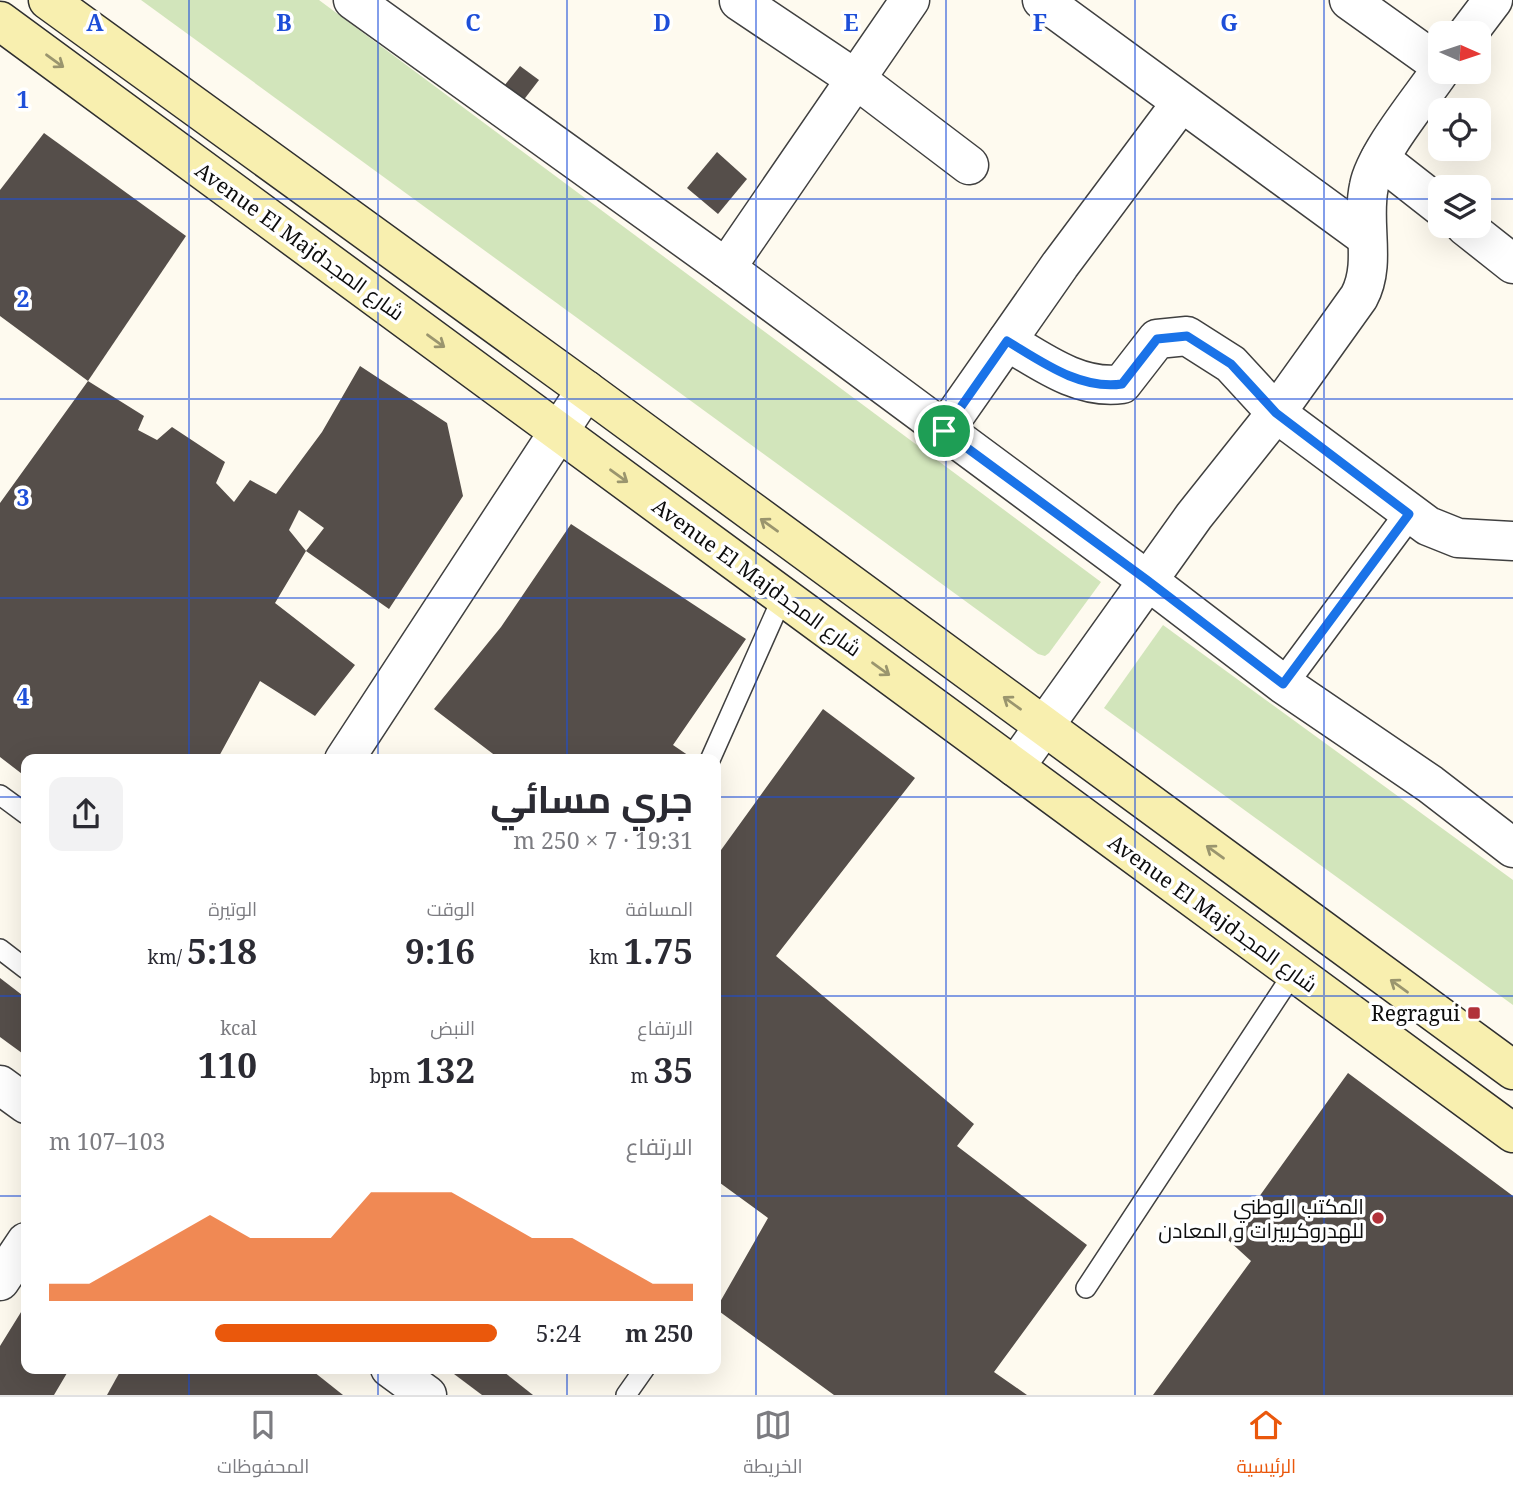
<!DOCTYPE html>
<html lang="ar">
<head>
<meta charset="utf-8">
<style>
	:root { --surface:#fff; --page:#f2f2f3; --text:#2b2b33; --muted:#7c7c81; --line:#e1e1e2; --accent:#ea580c }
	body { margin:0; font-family:"Noto Serif",Cairo,serif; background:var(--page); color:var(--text); direction:rtl; height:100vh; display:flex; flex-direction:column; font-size:26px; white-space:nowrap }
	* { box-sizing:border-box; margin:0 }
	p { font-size:23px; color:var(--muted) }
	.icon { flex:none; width:38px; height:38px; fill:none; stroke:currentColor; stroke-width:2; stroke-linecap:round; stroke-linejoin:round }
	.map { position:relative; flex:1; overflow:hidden; direction:ltr }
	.side { position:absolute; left:21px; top:754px; width:700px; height:620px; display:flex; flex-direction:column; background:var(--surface); border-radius:14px; box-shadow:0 7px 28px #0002; direction:rtl }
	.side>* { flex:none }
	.needle { width:46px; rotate:93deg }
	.buttons { position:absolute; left:1428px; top:21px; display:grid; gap:14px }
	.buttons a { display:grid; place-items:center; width:63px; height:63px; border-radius:14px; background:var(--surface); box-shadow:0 7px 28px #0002; font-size:35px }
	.pin { position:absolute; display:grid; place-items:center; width:60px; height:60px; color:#fff; margin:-30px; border:4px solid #fff; border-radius:50%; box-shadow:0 2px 7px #0007 }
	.round { display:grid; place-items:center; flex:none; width:74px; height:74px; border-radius:14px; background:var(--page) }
	.head { display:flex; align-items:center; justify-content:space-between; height:119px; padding:0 28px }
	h1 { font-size:38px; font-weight:700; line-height:52px }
	.metrics { display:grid; grid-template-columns:repeat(3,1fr); gap:10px; height:119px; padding:7px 28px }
	.metrics div { display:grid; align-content:center }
	.metrics b { font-size:35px; font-weight:700 }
	.metrics small { font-size:19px; font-weight:400 }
	.metrics p { font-size:19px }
	.chart { height:196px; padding:14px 28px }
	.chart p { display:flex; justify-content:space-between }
	.chart svg { width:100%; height:126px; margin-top:7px; fill:var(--accent); opacity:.7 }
	ul { padding:0 28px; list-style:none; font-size:23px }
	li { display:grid; grid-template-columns:112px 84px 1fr; align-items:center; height:52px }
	li i { height:18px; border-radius:9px; background:var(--accent) }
	.tabs { display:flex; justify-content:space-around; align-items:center; height:98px; border-top:2px solid var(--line); background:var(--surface); font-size:19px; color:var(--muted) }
	.tabs a { display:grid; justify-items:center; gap:4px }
	.tabs .selected { color:var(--accent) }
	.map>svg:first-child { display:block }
	.green { fill:#d2e5bb }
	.building { fill:#554e4a }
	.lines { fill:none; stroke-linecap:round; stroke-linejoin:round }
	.service-casing { stroke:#404040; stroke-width:22 }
	.pedestrian-casing { stroke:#404040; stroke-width:31 }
	.minor-casing { stroke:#404040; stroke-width:41 }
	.tertiary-casing { stroke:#404040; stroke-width:41 }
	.secondary-casing { stroke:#2f2f2f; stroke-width:41 }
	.service { stroke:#fff; stroke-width:19 }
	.pedestrian { stroke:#fff; stroke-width:28 }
	.minor { stroke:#fff; stroke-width:38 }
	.tertiary { stroke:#fff; stroke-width:38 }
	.secondary { stroke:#f8efaf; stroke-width:38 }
	.oneway { stroke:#9a956e }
	.route-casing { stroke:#fff; stroke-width:14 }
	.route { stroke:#1a73e8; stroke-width:9 }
	.grid { fill:none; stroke:#1d4ed8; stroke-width:2; stroke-opacity:0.55 }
	.poi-dot { fill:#b13139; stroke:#fff; stroke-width:2.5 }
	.labels { text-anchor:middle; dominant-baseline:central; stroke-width:7; stroke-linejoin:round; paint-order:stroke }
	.street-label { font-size:21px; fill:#0d0d0d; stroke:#fff }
	.poi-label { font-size:21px; fill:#0d0d0d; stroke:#fff; text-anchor:end }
	.grid-label { font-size:23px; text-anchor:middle; font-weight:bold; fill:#1d4ed8; stroke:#fff; stroke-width:7; stroke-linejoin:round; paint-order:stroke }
</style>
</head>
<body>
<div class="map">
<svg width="1513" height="1395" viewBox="0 0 1513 1395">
	<rect width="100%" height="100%" fill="#fefaef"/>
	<g class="green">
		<path d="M 141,0 L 319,0 L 1101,582 L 1049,653 L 1045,656 L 1038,654 Z"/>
		<path d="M 1163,625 L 1513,880 L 1513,1005 L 1104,708 Z"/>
	</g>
	<g class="building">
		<path d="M 520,66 L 539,80 L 519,106 L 500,91 Z"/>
		<path d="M 44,133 L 186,236 L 88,381 L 0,316 L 0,190 Z"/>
		<path d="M 717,152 L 747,179 L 718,214 L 687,188 Z"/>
		<path d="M 360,366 L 447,423 L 463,496 L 389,609 L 306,551 L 324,528 L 299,510 L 289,530 L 306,551 L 275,603 L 355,665 L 315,716 L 260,681 L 217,760 L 26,760 L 26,777 L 0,757 L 0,503 L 88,381 L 144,416 L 138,430 L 157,440 L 172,427 L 225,462 L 216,483 L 234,502 L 250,480 L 276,494 L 322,432 Z"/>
		<path d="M 571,524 L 746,639 L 673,745 L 695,760 L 501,760 L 434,709 L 501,627 Z"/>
		<path d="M 823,709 L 915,778 L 776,956 L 974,1124 L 957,1146 L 1087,1245 L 994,1372 L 1027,1395 L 834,1395 L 716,1309 L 768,1218 L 716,1180 L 716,857 Z"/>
		<path d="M 0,978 L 26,998 L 26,1056 L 0,1037 Z"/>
		<path d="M 1348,1073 L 1513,1196 L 1513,1395 L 1153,1395 L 1251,1261 L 1228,1240 Z"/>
		<path d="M 26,1304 L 26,1368 L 70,1368 L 54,1395 L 0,1395 L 0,1346 Z"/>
		<path d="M 122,1368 L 309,1368 L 343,1395 L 107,1395 Z"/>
		<path d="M 446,1368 L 499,1368 L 533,1395 L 482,1395 Z"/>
	</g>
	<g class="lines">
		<g class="service-casing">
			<g id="service">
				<path d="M 710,760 L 783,596"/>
				<path d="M 0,795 L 26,814"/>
				<path d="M 0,949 L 26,969"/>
				<path d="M 1086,1288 L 1294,972"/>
				<path d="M 626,1395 L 645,1368"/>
			</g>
		</g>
		<g class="pedestrian-casing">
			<path id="pedestrian" d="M 1283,684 L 1409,514"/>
		</g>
		<g class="minor-casing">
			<g id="minor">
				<path d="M 353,0 L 726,268 L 1147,580 L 1283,684 L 1430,784 L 1513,848"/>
				<path d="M 1042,0 L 1366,237"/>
				<path d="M 1349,0 L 1440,65"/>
				<path d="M 739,1 L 857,80 L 969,165"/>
				<path d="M 1468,33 L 1493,0"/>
				<path d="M 1380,159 L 1440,206"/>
				<path d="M 1465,226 L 1513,264"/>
				<path d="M 726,268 L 910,0"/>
				<path d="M 1007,341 C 1042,362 1080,390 1122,384 L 1157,339 L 1187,336 L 1231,364 L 1276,413 L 1428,526 L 1458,538 L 1513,541"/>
				<path d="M 944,431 L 1060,265 L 1181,103"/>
				<path d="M 344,760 L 586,390"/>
				<path d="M 1015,767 L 1194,516 L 1276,413 L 1359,297 C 1377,264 1361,223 1369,186 C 1375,154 1421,99 1440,71"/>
				<path d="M 0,1281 L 26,1242"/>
			</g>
		</g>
		<g class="tertiary-casing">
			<g id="tertiary">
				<path d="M 0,1085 L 26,1104"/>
				<path d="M 390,1368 L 427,1395"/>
			</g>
		</g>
		<g class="secondary-casing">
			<g id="secondary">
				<path d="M 48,0 L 586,390 L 1513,1070"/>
				<path d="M 0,21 L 1513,1133"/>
			</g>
		</g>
		<use href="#service" class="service"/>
		<use href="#pedestrian" class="pedestrian"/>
		<use href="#minor" class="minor"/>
		<use href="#tertiary" class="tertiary"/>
		<use href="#secondary" class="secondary"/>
	</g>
	<defs><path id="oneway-shaft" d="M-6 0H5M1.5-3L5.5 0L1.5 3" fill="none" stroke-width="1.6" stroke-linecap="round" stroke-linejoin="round" transform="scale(1.75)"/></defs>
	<g class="oneway">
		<use href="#oneway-shaft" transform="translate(55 61) rotate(36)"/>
		<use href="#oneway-shaft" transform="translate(436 341) rotate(36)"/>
		<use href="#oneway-shaft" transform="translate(619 476) rotate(36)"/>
		<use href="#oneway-shaft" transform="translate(769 525) rotate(-144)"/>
		<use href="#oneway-shaft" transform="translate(881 669) rotate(36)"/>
		<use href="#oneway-shaft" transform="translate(1012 703) rotate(-144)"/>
		<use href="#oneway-shaft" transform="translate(1215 852) rotate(-144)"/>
		<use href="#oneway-shaft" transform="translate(1399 986) rotate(-144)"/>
	</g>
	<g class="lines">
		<g class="route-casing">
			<path id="route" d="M 1187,336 L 1231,364 L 1276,413 L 1409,514 L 1283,684 L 1147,580 L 944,431 L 1007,341 C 1042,362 1080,390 1122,384 L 1157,339 Z"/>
		</g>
		<use href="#route" class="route"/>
	</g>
	<path class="grid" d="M 189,0 L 189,760M 378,0 L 378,760M 567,0 L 567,760M 756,0 L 756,1395M 946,0 L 946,1395M 1135,0 L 1135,1395M 1324,0 L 1324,1395M 0,199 L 1440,199M 1479,199 L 1513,199M 0,399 L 1513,399M 0,598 L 1513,598M 0,797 L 26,797M 716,797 L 1513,797M 0,996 L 26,996M 716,996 L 1513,996M 0,1196 L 26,1196M 716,1196 L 1513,1196M 189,1368 L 189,1395M 378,1368 L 378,1395M 567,1368 L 567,1395"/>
	<g class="poi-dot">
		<rect x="1467" y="1006" width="14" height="14" rx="3.5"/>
		<circle cx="1378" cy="1218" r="7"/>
	</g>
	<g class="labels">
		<g class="street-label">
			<text transform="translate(300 241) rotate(36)">Avenue El Majdشارع المجد</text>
			<text transform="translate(757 577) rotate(36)">Avenue El Majdشارع المجد</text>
			<text transform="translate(1213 913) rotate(36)">Avenue El Majdشارع المجد</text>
		</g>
		<g class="poi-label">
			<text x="1460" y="1013">Regragui</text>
			<text x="1364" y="1206">المكتب الوطني<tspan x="1364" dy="24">للهدروكربيرات و المعادن</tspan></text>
		</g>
	</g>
	<g class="grid-label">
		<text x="95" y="31">A</text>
		<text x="284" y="31">B</text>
		<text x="473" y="31">C</text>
		<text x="662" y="31">D</text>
		<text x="851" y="31">E</text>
		<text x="1040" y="31">F</text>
		<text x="1229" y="31">G</text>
		<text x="23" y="108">1</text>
		<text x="23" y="307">2</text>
		<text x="23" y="506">3</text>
		<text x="23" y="705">4</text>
	</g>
</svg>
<div class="buttons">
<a><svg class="needle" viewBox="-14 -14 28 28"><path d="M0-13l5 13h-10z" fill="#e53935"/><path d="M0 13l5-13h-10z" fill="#7c7c81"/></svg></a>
<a><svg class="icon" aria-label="locate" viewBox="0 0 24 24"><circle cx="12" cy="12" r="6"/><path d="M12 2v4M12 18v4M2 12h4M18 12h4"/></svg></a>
<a><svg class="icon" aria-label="layers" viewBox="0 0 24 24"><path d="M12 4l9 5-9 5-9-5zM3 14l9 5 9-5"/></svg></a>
</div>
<div class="pin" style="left:944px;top:431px;background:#1e9e55"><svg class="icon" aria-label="arrive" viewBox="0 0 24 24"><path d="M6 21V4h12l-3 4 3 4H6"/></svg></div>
<section class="side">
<div class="head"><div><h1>جري مسائي</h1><p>19:31 · 7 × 250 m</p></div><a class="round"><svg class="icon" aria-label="share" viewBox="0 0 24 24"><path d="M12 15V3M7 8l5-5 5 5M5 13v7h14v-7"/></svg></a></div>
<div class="metrics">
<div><p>المسافة</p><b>1.75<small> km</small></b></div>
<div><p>الوقت</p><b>9:16</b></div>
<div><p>الوتيرة</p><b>5:18<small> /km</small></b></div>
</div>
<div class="metrics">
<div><p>الارتفاع</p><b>35<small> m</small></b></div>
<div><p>النبض</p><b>132<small> bpm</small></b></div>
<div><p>kcal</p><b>110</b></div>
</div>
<div class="chart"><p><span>الارتفاع</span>103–107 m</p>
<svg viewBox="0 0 160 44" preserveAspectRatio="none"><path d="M0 44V38L10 38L20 30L30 22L40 14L50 22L60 22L70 22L80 6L90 6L100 6L110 14L120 22L130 22L140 30L150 38L160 38V44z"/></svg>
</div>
<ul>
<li><b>250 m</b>5:24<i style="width:63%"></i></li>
</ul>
</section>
</div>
<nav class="tabs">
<a class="selected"><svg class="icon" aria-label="home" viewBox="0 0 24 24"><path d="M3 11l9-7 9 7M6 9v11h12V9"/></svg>الرئيسية</a>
<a><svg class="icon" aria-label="map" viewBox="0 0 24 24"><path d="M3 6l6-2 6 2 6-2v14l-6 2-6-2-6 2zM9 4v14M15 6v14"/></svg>الخريطة</a>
<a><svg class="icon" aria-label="saved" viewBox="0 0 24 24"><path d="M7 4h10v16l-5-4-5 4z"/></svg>المحفوظات</a>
</nav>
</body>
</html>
